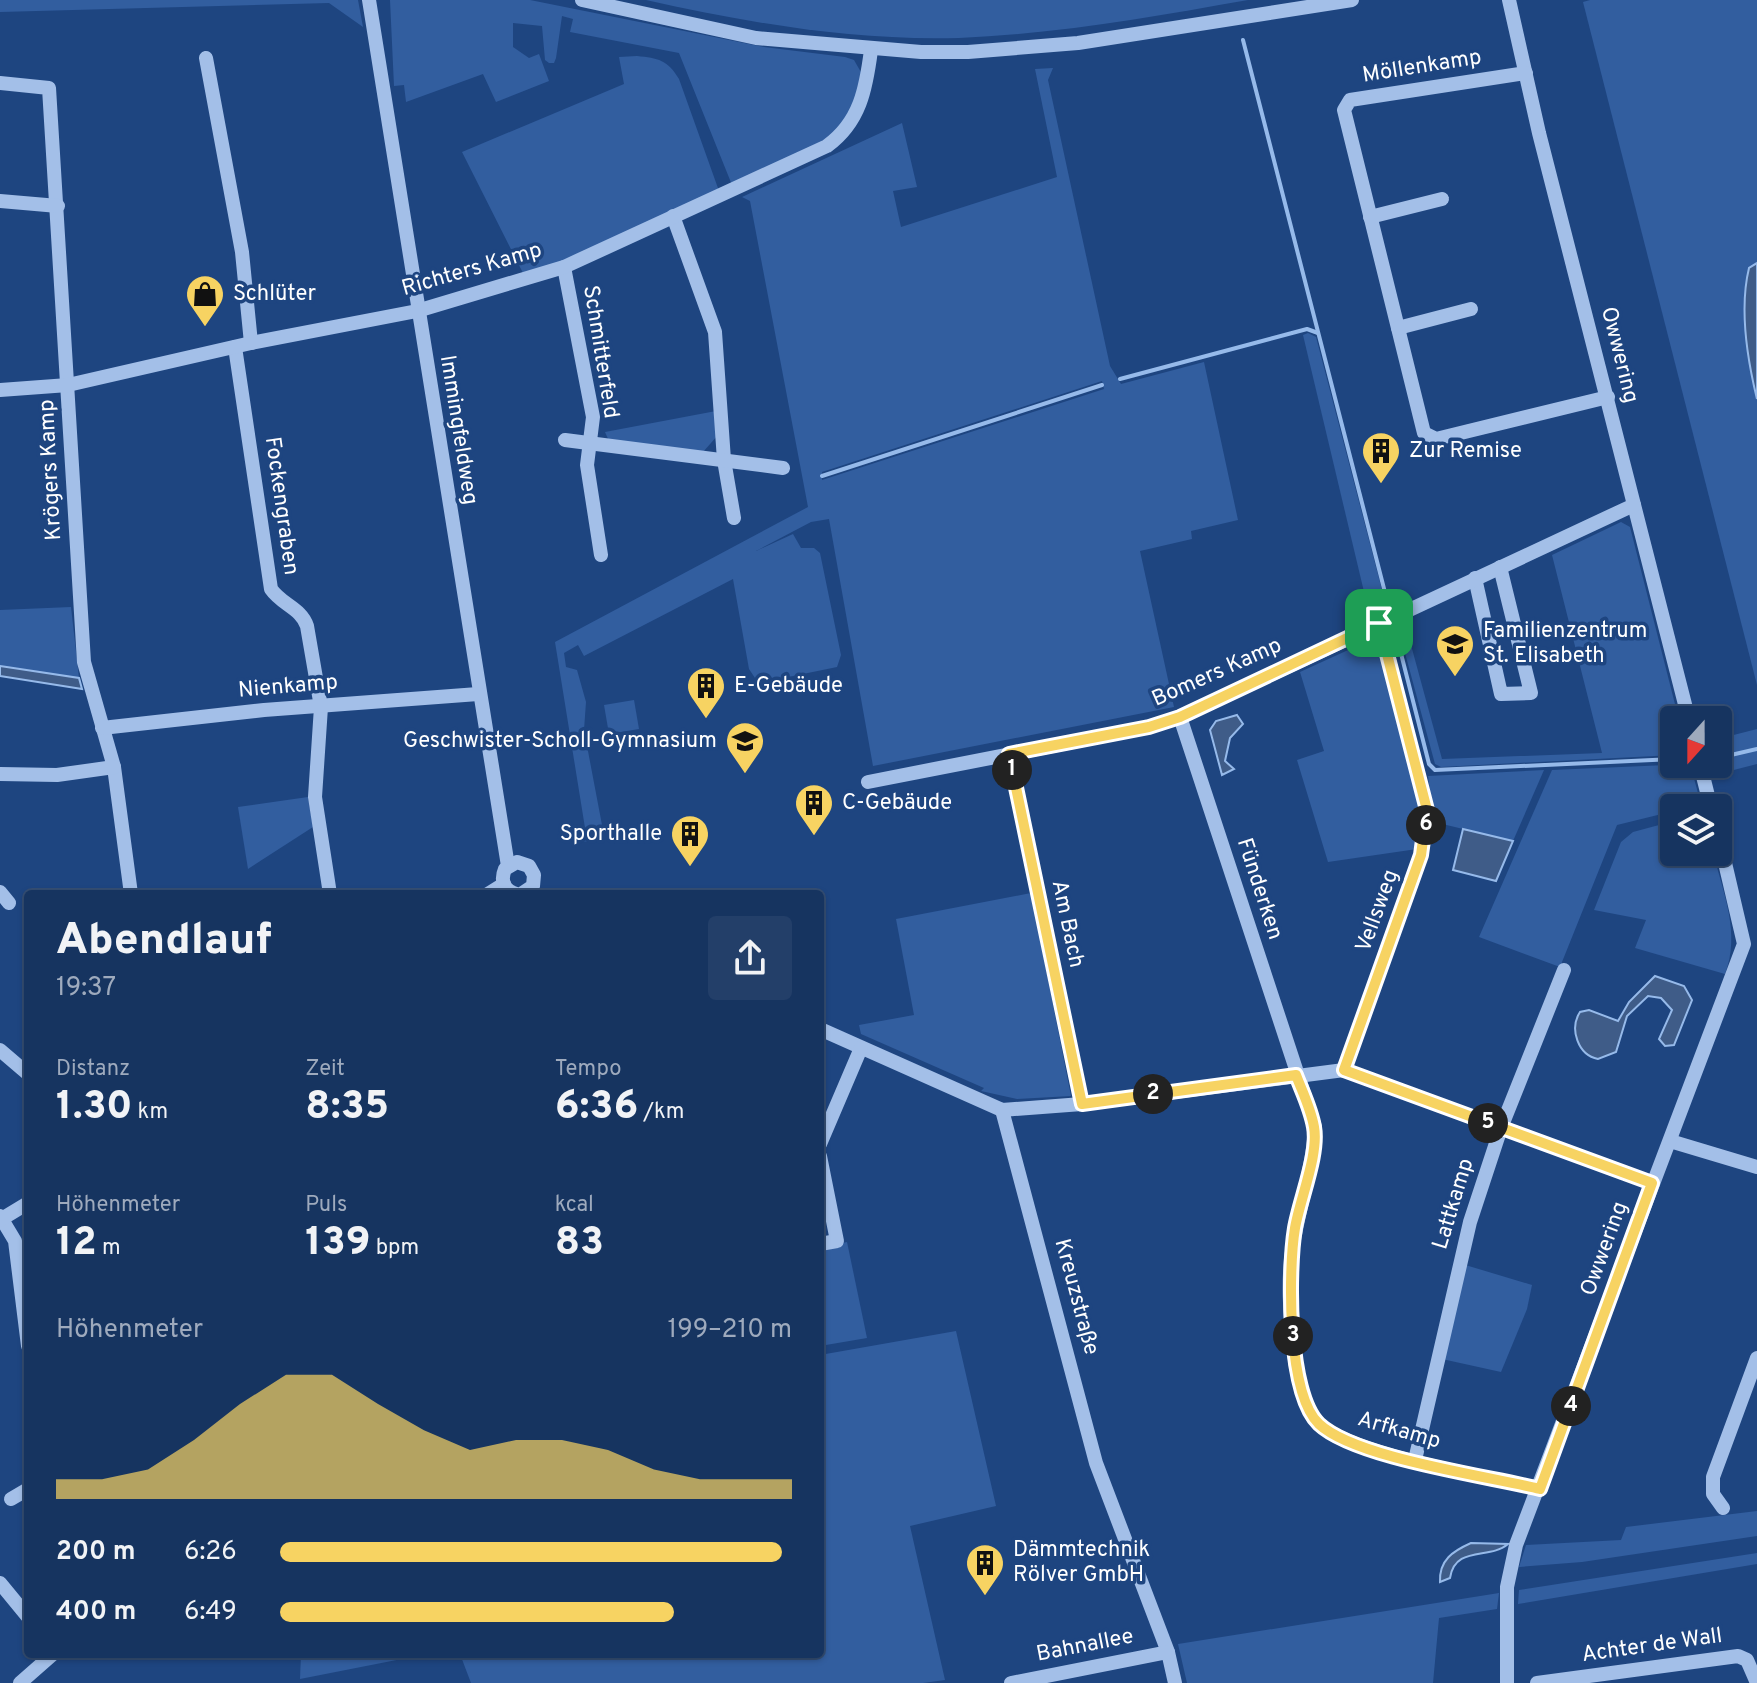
<!DOCTYPE html>
<html lang="de">
<head>
<meta charset="utf-8">
<style>
	:root { --surface:#163460; --page:#233f69; --text:#f1f3f6; --muted:#9eaabd; --line:#354f75; --accent:#f7d362 }
	body { margin:0; font-family:Overpass,sans-serif; background:var(--page); color:var(--text); height:100vh; display:flex; flex-direction:column; font-size:30px; white-space:nowrap }
	* { box-sizing:border-box; margin:0 }
	p { font-size:26px; color:var(--muted) }
	.icon { flex:none; width:44px; height:44px; fill:none; stroke:currentColor; stroke-width:2; stroke-linecap:round; stroke-linejoin:round }
	.map { position:relative; flex:1; overflow:hidden }
	.sheet { position:absolute; left:24px; top:890px; width:800px; height:768px; display:flex; flex-direction:column; background:var(--surface); border-radius:8px; box-shadow:0 2px 6px #0004,0 0 0 2px var(--line) }
	.sheet>* { flex:none }
	.needle { width:52px; rotate:201deg }
	.fabs { position:absolute; left:1660px; top:706px; display:grid; gap:16px }
	.fabs a { display:grid; place-items:center; width:72px; height:72px; border-radius:8px; background:var(--surface); box-shadow:0 2px 6px #0004,0 0 0 2px var(--line); font-size:40px }
	.pin { position:absolute; display:grid; place-items:center; width:68px; height:68px; color:#fff; margin:-34px; border-radius:16px; box-shadow:0 4px 12px #0006 }
	.km { position:absolute; width:40px; height:40px; margin:-20px; border-radius:50%; background:#222; color:#fff; font-size:22px; line-height:40px; text-align:center }
	.round { display:grid; place-items:center; flex:none; width:84px; height:84px; border-radius:8px; background:var(--page) }
	.overview { display:flex; align-items:center; justify-content:space-between; height:136px; padding:0 32px }
	h1 { font-size:44px; font-weight:800; line-height:60px }
	.figures { display:grid; grid-template-columns:repeat(3,1fr); gap:12px; height:136px; padding:8px 32px }
	.figures div { display:grid; align-content:center }
	.figures b { font-size:40px; font-weight:800 }
	.figures small { font-size:22px; font-weight:400 }
	.figures p { font-size:22px }
	.chart { height:224px; padding:16px 32px }
	.chart p { display:flex; justify-content:space-between }
	.chart svg { width:100%; height:144px; margin-top:8px; fill:var(--accent); opacity:.7 }
	ul { padding:0 32px; list-style:none; font-size:26px }
	li { display:grid; grid-template-columns:128px 96px 1fr; align-items:center; height:60px }
	li i { height:20px; border-radius:10px; background:var(--accent) }
	.map>svg:first-child { display:block }
	.green { fill:#325e9f; fill-rule:evenodd }
	.water { fill:#3f5c88; stroke:#96baea; stroke-width:2 }
	.lines { fill:none; stroke-linecap:round; stroke-linejoin:round }
	.stream { stroke:#96baea; stroke-width:4 }
	.minor { stroke:#a3bfe8; stroke-width:14 }
	.route-casing { stroke:#fff; stroke-width:16 }
	.route { stroke:#f7d362; stroke-width:10 }
	.labels { text-anchor:middle; dominant-baseline:central; stroke-width:7; stroke-linejoin:round; paint-order:stroke }
	.street-label { font-size:22px; fill:#fff; stroke:#1e4580 }
	.poi-label { font-size:22px; fill:#fff; stroke:#1e4580; text-anchor:start }
</style>
</head>
<body>
<div class="map">
<svg width="1757" height="1683" viewBox="0 0 1757 1683">
	<rect width="100%" height="100%" fill="#1e4580"/>
	<g class="green">
		<path d="M 0,0 L 358,0 L 363,27 L 329,3 L 0,12 Z"/>
		<path d="M 390,0 L 530,0 L 764,47 L 845,57 L 854,60 L 862,74 L 852,110 L 834,137 L 732,185 L 679,53 L 570,32 L 573,19 L 562,16 L 556,58 L 554,63 L 549,63 L 545,60 L 542,26 L 513,23 L 513,47 L 529,58 L 539,54 L 549,81 L 496,102 L 483,74 L 406,102 L 404,85 L 394,86 Z"/>
		<path d="M 646,0 L 1248,0 C 1152,17 1056,34 959,38 C 853,41 749,23 646,0 Z"/>
		<path d="M 1590,0 L 1757,0 L 1757,685 L 1583,2 Z"/>
		<path d="M 637,56 C 658,58 668,60 679,79 L 719,191 L 570,258 L 524,275 L 462,152 L 624,84 L 619,57 Z"/>
		<path d="M 1053,68 L 1048,80 L 1110,366 L 1121,384 L 1204,362 L 1238,520 L 1191,531 L 1192,539 L 1140,551 L 1174,707 L 873,766 L 829,519 L 811,522 L 756,551 L 793,534 L 801,548 L 814,548 L 820,553 L 841,655 L 837,667 L 764,682 L 755,678 L 749,669 L 733,579 L 584,656 L 578,645 L 564,653 L 566,667 L 577,670 L 586,702 L 584,730 L 602,825 L 596,840 L 581,842 L 586,834 L 555,642 L 808,507 L 750,201 L 742,197 L 902,123 L 917,187 L 893,191 L 901,227 L 1057,177 L 1035,69 ZM 1102,381 L 1104,389 L 822,480 L 822,472 Z"/>
		<path d="M 1308,333 L 1316,337 L 1387,609 L 1370,617 L 1303,335 Z"/>
		<path d="M 716,411 L 718,435 L 703,452 L 609,441 L 605,432 Z"/>
		<path d="M 1621,522 L 1630,527 L 1679,720 L 1674,720 L 1674,755 L 1441,767 L 1435,764 L 1398,627 L 1405,623 L 1442,759 L 1602,753 L 1552,555 Z"/>
		<path d="M 71,607 L 79,678 L 0,666 L 0,610 Z"/>
		<path d="M 1370,640 L 1377,640 L 1419,796 L 1421,822 L 1417,849 L 1328,862 L 1297,760 L 1324,751 L 1300,672 Z"/>
		<path d="M 634,700 L 639,729 L 609,734 L 604,705 Z"/>
		<path d="M 1757,729 L 1757,764 L 1722,773 L 1718,739 Z"/>
		<path d="M 1690,764 L 1701,804 L 1674,808 L 1674,811 L 1617,825 L 1560,967 L 1479,937 L 1552,770 Z"/>
		<path d="M 1544,770 L 1513,841 L 1434,822 L 1428,776 Z"/>
		<path d="M 308,797 L 313,827 L 248,869 L 238,807 Z"/>
		<path d="M 1674,821 L 1674,852 L 1713,852 C 1723,893 1741,933 1725,974 L 1635,948 L 1646,920 L 1594,910 L 1621,842 L 1633,832 Z"/>
		<path d="M 1031,893 L 1071,1096 L 1017,1099 L 981,1091 L 984,1088 L 861,1034 L 859,1025 L 914,1015 L 896,919 Z"/>
		<path d="M 847,1242 L 867,1338 L 820,1346 L 820,1248 Z"/>
		<path d="M 1462,1264 L 1532,1285 L 1527,1309 L 1501,1372 L 1442,1359 Z"/>
		<path d="M 956,1331 L 996,1506 L 910,1526 L 945,1680 L 923,1683 L 471,1683 L 460,1654 L 820,1654 L 820,1355 Z"/>
		<path d="M 1757,1511 L 1757,1536 L 1582,1562 L 1519,1567 L 1526,1545 L 1621,1540 L 1626,1527 Z"/>
		<path d="M 1757,1553 L 1757,1564 L 1518,1604 L 1519,1590 Z"/>
		<path d="M 1499,1593 L 1497,1609 L 1439,1618 L 1433,1683 L 1187,1683 L 1178,1644 Z"/>
		<path d="M 301,1654 L 427,1654 L 300,1679 Z"/>
	</g>
	<g class="water">
		<path d="M 1757,263 L 1757,399 C 1747,358 1739,309 1749,268 Z"/>
		<path d="M 0,666 L 79,678 L 82,689 L 0,676 Z"/>
		<path d="M 1237,715 L 1243,724 L 1230,738 L 1225,761 L 1234,769 L 1222,775 L 1210,730 L 1216,721 Z"/>
		<path d="M 1463,829 L 1513,841 L 1496,881 L 1453,870 Z"/>
		<path d="M 1655,976 L 1684,986 L 1692,1000 L 1674,1045 L 1665,1046 L 1659,1039 L 1672,1010 L 1661,998 L 1648,996 L 1627,1016 L 1616,1052 L 1598,1059 C 1578,1055 1569,1029 1580,1012 L 1589,1010 L 1618,1021 L 1629,1002 Z"/>
		<path d="M 1471,1543 L 1508,1544 C 1490,1560 1455,1545 1450,1578 L 1440,1582 C 1439,1560 1453,1551 1471,1543 Z"/>
	</g>
	<g class="lines">
		<g class="stream">
			<path d="M 1243,40 L 1389,608"/>
			<path d="M 1120,379 L 1307,329 L 1318,333"/>
			<path d="M 822,476 L 1102,385"/>
			<path d="M 1394,626 L 1429,764 L 1435,770 L 1674,759"/>
			<path d="M 1718,758 L 1757,749"/>
		</g>
		<g class="minor">
			<path d="M 369,0 L 508,866"/>
			<path d="M 582,0 L 756,38 L 921,52 L 968,52 L 1078,43 L 1352,0"/>
			<path d="M 1509,0 L 1539,133 L 1689,720"/>
			<path d="M 206,58 L 242,252 L 251,343"/>
			<path d="M 1526,73 L 1350,100 L 1344,110 L 1424,433 L 1436,439 L 1608,397"/>
			<path d="M 0,83 L 49,88 L 84,662 L 114,767 L 131,894"/>
			<path d="M 0,201 L 58,206"/>
			<path d="M 673,216 L 715,332 L 724,460 L 734,518"/>
			<path d="M 1370,217 L 1442,199"/>
			<path d="M 564,267 L 593,417 L 587,465 L 601,555"/>
			<path d="M 1398,328 L 1471,309"/>
			<path d="M 235,347 L 271,589 C 282,605 301,608 307,626 L 321,707 L 315,797 L 330,894"/>
			<path d="M 0,390 L 68,385 L 251,343 L 417,311 L 564,267 L 827,146 C 860,122 866,89 871,50"/>
			<path d="M 565,440 L 783,468"/>
			<path d="M 1475,578 L 1501,694 L 1531,693 L 1500,567"/>
			<path d="M 1180,717 L 1315,1127 C 1313,1171 1296,1215 1291,1259 C 1287,1296 1291,1398 1319,1424 C 1354,1456 1489,1477 1540,1489"/>
			<path d="M 102,728 L 264,710 L 478,694"/>
			<path d="M 1009,754 L 1082,1104"/>
			<path d="M 1700,764 L 1711,808"/>
			<path d="M 0,774 L 57,775 L 114,767"/>
			<path d="M 868,782 L 1149,727 L 1180,717 L 1634,505"/>
			<path d="M 0,892 L 9,903"/>
			<path d="M 488,894 L 504,884"/>
			<path d="M 516,894 C 504,890 500,881 505,869 L 517,862 L 529,866 L 534,875 L 533,886 L 521,894"/>
			<path d="M 820,1029 L 1002,1110 L 1082,1104 L 1344,1070 L 1652,1183"/>
			<path d="M 0,1050 L 28,1074"/>
			<path d="M 1344,1070 L 1421,855 L 1427,810 L 1379,623"/>
			<path d="M 1002,1110 L 1096,1463 L 1168,1652 L 1175,1683"/>
			<path d="M 1670,1141 L 1757,1167"/>
			<path d="M 820,1144 L 861,1048"/>
			<path d="M 820,1156 L 837,1241 L 820,1244"/>
			<path d="M 0,1216 L 15,1241 L 28,1346"/>
			<path d="M 0,1220 L 28,1203"/>
			<path d="M 1415,1460 L 1470,1222 L 1501,1128 L 1564,970"/>
			<path d="M 11,1499 L 28,1489"/>
			<path d="M 1723,1508 L 1713,1494 L 1713,1477 L 1757,1358"/>
			<path d="M 0,1583 L 28,1617"/>
			<path d="M 20,1683 L 53,1654"/>
			<path d="M 1011,1683 L 1168,1652"/>
			<path d="M 1507,1683 L 1507,1587 L 1516,1545 L 1744,944 L 1718,833"/>
			<path d="M 1537,1683 L 1738,1656 L 1747,1660 L 1757,1683"/>
		</g>
	</g>
	<g class="lines">
		<g class="route-casing">
			<path id="route" d="M 1379,623 L 1427,810 L 1421,855 L 1344,1070 L 1652,1183 L 1540,1489 C 1487,1476 1355,1458 1319,1424 C 1287,1394 1288,1270 1295,1228 C 1300,1199 1319,1154 1314,1127 C 1311,1109 1302,1091 1296,1075 L 1082,1104 L 1009,754 L 1149,727 L 1180,717 Z"/>
		</g>
		<use href="#route" class="route"/>
	</g>
	<defs>
		<g id="shop-pin" transform="scale(2)"><path d="M0 17L-7.5 6A9.5 9.5 0 1 1 7.5 6Z" fill="#f7d362" stroke="#1e4580"/><path d="M-5-2.5h2.3a2.7 3.5 0 0 1 5.4 0H5L5.5 6h-11ZM-1.5-2.5h3a1.5 2.3 0 0 0-3 0Z" fill="#111"/></g>
		<g id="building-pin" transform="scale(2)"><path d="M0 17L-7.5 6A9.5 9.5 0 1 1 7.5 6Z" fill="#f7d362" stroke="#1e4580"/><path d="M-4-6H4V6H1V3H-1V6H-4ZM-2.5-4.3h1.7v1.8h-1.7ZM.8-4.3h1.7v1.8H.8ZM-2.5-1h1.7V.8h-1.7ZM.8-1h1.7V.8H.8Z" fill="#111"/></g>
		<g id="school-pin" transform="scale(2)"><path d="M0 17L-7.5 6A9.5 9.5 0 1 1 7.5 6Z" fill="#f7d362" stroke="#1e4580"/><path d="M0-5L7-2L0 1L-7-2ZM-4 1L0 2.5L4 1V4Q0 6-4 4Z" fill="#111"/></g>
	</defs>
	<g fill-rule="evenodd">
		<use href="#shop-pin" x="205" y="294"/>
		<use href="#building-pin" x="1381" y="451"/>
		<use href="#school-pin" x="1455" y="644"/>
		<use href="#building-pin" x="706" y="686"/>
		<use href="#school-pin" x="745" y="741"/>
		<use href="#building-pin" x="814" y="803"/>
		<use href="#building-pin" x="690" y="834"/>
		<use href="#building-pin" x="985" y="1563"/>
	</g>
	<g class="labels">
		<g class="street-label">
			<text transform="translate(1422 67) rotate(-9)">Möllenkamp</text>
			<text transform="translate(472 270) rotate(-16)">Richters Kamp</text>
			<text transform="translate(600 352) rotate(81)">Schmitterfeld</text>
			<text transform="translate(1619 355) rotate(76)">Owwering</text>
			<text transform="translate(458 430) rotate(81)">Immingfeldweg</text>
			<text transform="translate(51 470) rotate(-93)">Krögers Kamp</text>
			<text transform="translate(281 506) rotate(82)">Fockengraben</text>
			<text transform="translate(1217 673) rotate(-24)">Bomers Kamp</text>
			<text transform="translate(288 687) rotate(-5)">Nienkamp</text>
			<text transform="translate(1259 889) rotate(72)">Fünderken</text>
			<text transform="translate(1378 911) rotate(-70)">Vellsweg</text>
			<text transform="translate(1067 924) rotate(78)">Am Bach</text>
			<text transform="translate(1454 1204) rotate(-73)">Lattkamp</text>
			<text transform="translate(1605 1249) rotate(-70)">Owwering</text>
			<text transform="translate(1076 1297) rotate(75)">Kreuzstraße</text>
			<text transform="translate(1399 1431) rotate(16)">Arfkamp</text>
			<text transform="translate(1085 1646) rotate(-11)">Bahnallee</text>
			<text transform="translate(1652 1646) rotate(-8)">Achter de Wall</text>
		</g>
		<g class="poi-label">
			<text x="233" y="294">Schlüter</text>
			<text x="1409" y="451">Zur Remise</text>
			<text x="1483" y="631">Familienzentrum<tspan x="1483" dy="25">St. Elisabeth</tspan></text>
			<text x="734" y="686">E-Gebäude</text>
			<text x="717" y="741" text-anchor="end">Geschwister-Scholl-Gymnasium</text>
			<text x="842" y="803">C-Gebäude</text>
			<text x="662" y="834" text-anchor="end">Sporthalle</text>
			<text x="1013" y="1550">Dämmtechnik<tspan x="1013" dy="25">Rölver GmbH</tspan></text>
		</g>
	</g>
</svg>
<div class="fabs">
<a><svg class="needle" viewBox="-14 -14 28 28"><path d="M0-13l5 13h-10z" fill="#e53935"/><path d="M0 13l5-13h-10z" fill="#9eaabd"/></svg></a>
<a><svg class="icon" aria-label="layers" viewBox="0 0 24 24"><path d="M12 4l9 5-9 5-9-5zM3 14l9 5 9-5"/></svg></a>
</div>
<div class="pin" style="left:1379px;top:623px;background:#1e9e55"><svg class="icon" aria-label="arrive" viewBox="0 0 24 24"><path d="M6 21V4h12l-3 4 3 4H6"/></svg></div>
<b class="km" style="left:1012px;top:770px">1</b>
<b class="km" style="left:1153px;top:1094px">2</b>
<b class="km" style="left:1293px;top:1336px">3</b>
<b class="km" style="left:1571px;top:1406px">4</b>
<b class="km" style="left:1488px;top:1123px">5</b>
<b class="km" style="left:1426px;top:825px">6</b>
<section class="sheet">
<div class="overview"><div><h1>Abendlauf</h1><p>19:37</p></div><a class="round"><svg class="icon" aria-label="share" viewBox="0 0 24 24"><path d="M12 15V3M7 8l5-5 5 5M5 13v7h14v-7"/></svg></a></div>
<div class="figures">
<div><p>Distanz</p><b>1.30<small> km</small></b></div>
<div><p>Zeit</p><b>8:35</b></div>
<div><p>Tempo</p><b>6:36<small> /km</small></b></div>
</div>
<div class="figures">
<div><p>Höhenmeter</p><b>12<small> m</small></b></div>
<div><p>Puls</p><b>139<small> bpm</small></b></div>
<div><p>kcal</p><b>83</b></div>
</div>
<div class="chart"><p><span>Höhenmeter</span>199–210 m</p>
<svg viewBox="0 0 160 44" preserveAspectRatio="none"><path d="M0 44V38L10 38L20 35L30 26L40 15L50 6L60 6L70 15L80 23L90 29L100 26L110 26L120 29L130 35L140 38L150 38L160 38V44z"/></svg>
</div>
<ul>
<li><b>200 m</b>6:26<i style="width:98%"></i></li>
<li><b>400 m</b>6:49<i style="width:77%"></i></li>
</ul>
</section>
</div>
</body>
</html>
